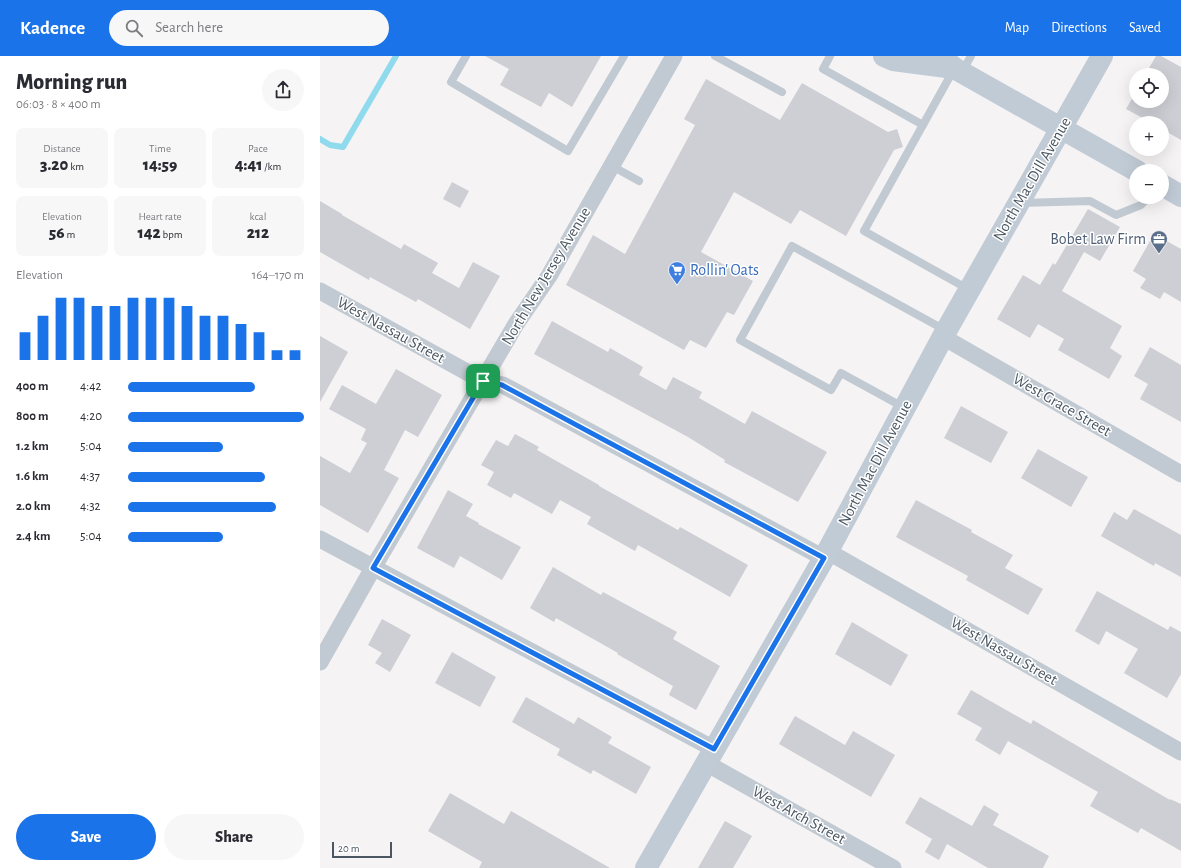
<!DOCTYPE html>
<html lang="en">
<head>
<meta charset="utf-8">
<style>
	:root { --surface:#fff; --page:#f7f7f7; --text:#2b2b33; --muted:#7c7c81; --accent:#1a73e8 }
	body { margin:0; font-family:"Alegreya Sans",sans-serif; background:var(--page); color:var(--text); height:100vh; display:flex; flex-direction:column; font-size:15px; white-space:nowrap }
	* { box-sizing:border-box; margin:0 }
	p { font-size:13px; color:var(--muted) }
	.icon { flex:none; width:22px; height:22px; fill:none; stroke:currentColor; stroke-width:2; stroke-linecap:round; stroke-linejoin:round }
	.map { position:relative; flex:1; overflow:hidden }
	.drawer { display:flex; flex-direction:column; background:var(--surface); width:320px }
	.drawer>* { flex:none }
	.tools { position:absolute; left:809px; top:12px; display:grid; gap:8px }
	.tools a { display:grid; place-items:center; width:40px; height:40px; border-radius:50%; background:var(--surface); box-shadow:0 4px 16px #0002; font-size:20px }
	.scale { position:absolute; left:12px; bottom:10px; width:60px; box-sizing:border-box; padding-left:4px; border:2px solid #4a5661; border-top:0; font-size:11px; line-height:14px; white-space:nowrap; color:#4a5661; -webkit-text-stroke:3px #fff; paint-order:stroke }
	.pin { position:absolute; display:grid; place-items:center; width:34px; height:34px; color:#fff; margin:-17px; border-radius:8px; box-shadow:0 2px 6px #0006 }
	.round { display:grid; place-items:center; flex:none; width:42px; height:42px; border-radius:21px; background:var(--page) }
	.head { display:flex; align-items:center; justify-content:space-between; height:68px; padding:0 16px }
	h1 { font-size:22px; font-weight:800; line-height:30px }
	.stats { display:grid; grid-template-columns:repeat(3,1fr); gap:6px; height:68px; padding:4px 16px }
	.stats div { display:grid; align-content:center; border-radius:8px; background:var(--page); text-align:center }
	.stats b { font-size:17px; font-weight:800 }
	.stats small { font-size:11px; font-weight:400 }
	.stats p { font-size:11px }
	.chart { height:112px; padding:8px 16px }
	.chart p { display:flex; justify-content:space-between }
	.chart svg { width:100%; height:72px; margin-top:4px; stroke:var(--accent); stroke-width:6 }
	.action { display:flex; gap:8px; margin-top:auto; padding:8px 16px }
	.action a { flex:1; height:46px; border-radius:24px; background:var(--accent); color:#fff; font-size:16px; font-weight:800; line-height:46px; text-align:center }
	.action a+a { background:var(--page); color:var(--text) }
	ul { padding:0 16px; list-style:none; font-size:13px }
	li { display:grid; grid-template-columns:64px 48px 1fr; align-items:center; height:30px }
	li i { height:10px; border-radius:5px; background:var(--accent) }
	header { display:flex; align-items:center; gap:24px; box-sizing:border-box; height:56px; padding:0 20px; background:var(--accent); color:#fff }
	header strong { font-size:19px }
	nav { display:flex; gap:22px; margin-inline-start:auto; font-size:14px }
	.search { width:280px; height:36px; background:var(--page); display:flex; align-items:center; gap:10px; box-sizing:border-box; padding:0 14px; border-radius:22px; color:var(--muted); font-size:15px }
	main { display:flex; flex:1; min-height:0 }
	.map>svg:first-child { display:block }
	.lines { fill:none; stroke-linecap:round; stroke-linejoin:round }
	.stream { stroke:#90daee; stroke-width:6 }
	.building { fill:#cdcfd5 }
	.lane { stroke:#c1cad2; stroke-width:8 }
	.street { stroke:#c1cad2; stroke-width:17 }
	.secondary { stroke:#c1cbd6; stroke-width:22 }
	.route-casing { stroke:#fff; stroke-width:8 }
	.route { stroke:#1a73e8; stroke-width:5 }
	.labels { text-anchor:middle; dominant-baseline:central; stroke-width:3; stroke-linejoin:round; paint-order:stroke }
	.street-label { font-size:16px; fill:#4a5661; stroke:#fff }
	.service-label { font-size:16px; fill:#4e5e75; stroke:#fff; text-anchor:end }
	.shop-label { font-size:16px; fill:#366cbe; stroke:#fff; text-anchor:start }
</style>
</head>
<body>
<header>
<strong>Kadence</strong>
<div class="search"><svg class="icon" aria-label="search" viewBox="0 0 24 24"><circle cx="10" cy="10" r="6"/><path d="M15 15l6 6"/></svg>Search here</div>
<nav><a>Map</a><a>Directions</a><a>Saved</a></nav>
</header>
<main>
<section class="drawer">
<div class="head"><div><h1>Morning run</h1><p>06:03 · 8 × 400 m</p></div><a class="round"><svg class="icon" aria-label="share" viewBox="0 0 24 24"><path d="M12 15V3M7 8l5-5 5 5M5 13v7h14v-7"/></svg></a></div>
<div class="stats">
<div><p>Distance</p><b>3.20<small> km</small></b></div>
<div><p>Time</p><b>14:59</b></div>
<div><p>Pace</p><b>4:41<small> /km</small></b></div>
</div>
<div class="stats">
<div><p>Elevation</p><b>56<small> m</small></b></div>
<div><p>Heart rate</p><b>142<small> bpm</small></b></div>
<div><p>kcal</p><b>212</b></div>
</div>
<div class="chart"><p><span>Elevation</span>164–170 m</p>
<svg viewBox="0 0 160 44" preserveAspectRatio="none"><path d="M5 44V27M15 44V17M25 44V6M35 44V6M45 44V11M55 44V11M65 44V6M75 44V6M85 44V6M95 44V11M105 44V17M115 44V17M125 44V22M135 44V27M145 44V38M155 44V38"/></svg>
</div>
<ul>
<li><b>400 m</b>4:42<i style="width:72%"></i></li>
<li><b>800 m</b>4:20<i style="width:100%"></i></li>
<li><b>1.2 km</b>5:04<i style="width:54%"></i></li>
<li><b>1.6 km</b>4:37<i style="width:78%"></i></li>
<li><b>2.0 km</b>4:32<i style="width:84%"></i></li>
<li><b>2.4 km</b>5:04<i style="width:54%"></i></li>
</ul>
<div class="action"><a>Save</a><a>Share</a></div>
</section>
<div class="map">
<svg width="861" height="812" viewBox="0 0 861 812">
	<rect width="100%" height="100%" fill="#f5f3f3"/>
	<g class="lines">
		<path class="stream" d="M 0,83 L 10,89 L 23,91 L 76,0"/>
	</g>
	<g class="building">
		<path d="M 165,0 L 281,0 L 252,51 L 229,37 L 221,51 L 180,29 L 189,13 Z"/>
		<path d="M 836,0 L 841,0 L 861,11 L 861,84 L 842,73 L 842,67 L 832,67 L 806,53 L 816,36 L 816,45 L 842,45 L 842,19 L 825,19 Z"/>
		<path d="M 386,23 L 460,64 L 482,27 L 568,76 L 577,73 L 583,91 L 574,94 L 526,180 L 480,154 L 471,168 L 414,136 L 381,196 L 433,225 L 414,259 L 407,256 L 386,292 L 370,284 L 364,294 L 246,229 L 273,179 L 305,198 L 375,69 L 364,63 Z"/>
		<path d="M 132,126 L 149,135 L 140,152 L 123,143 Z"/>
		<path d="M 0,145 L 22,158 L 22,159 L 81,193 L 84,188 L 118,207 L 112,217 L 139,232 L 153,206 L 180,220 L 150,273 L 98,243 L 96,246 L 50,221 L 49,224 L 0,196 Z"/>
		<path d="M 768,153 L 800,171 L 780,205 L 764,196 L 742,235 L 802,270 L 790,292 L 802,300 L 789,323 L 738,294 L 744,283 L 718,268 L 710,282 L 677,263 L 703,219 L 720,229 L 733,207 L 735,209 Z"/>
		<path d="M 834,178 L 861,193 L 861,246 L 844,236 L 840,243 L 820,232 L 826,223 L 813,215 Z"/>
		<path d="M 232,265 L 288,296 L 290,292 L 323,311 L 319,319 L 346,334 L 353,321 L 382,336 L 379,342 L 425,368 L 432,355 L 507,396 L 478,446 L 404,406 L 405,404 L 368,381 L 214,298 Z"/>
		<path d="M 0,280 L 28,296 L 0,346 Z"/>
		<path d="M 830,291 L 861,309 L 861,366 L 820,343 L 828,328 L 814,320 Z"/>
		<path d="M 76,313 L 122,339 L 98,381 L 85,374 L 64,414 L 79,422 L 48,477 L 0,449 L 0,400 L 30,417 L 47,387 L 41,384 L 46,373 L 9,353 L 22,329 L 56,348 Z"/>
		<path d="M 641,350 L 688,376 L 671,407 L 624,382 Z"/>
		<path d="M 195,378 L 219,391 L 217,394 L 279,429 L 279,430 L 358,474 L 360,471 L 428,509 L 410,541 L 318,489 L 315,495 L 267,468 L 271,461 L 240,444 L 232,458 L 194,437 L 191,442 L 167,429 L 174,416 L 161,409 L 176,384 L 188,390 Z"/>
		<path d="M 718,393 L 768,421 L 751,451 L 701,422 Z"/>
		<path d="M 128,434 L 153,448 L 146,460 L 159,467 L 158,468 L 201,491 L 182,524 L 140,500 L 134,512 L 97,492 Z"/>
		<path d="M 596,444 L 652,474 L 651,476 L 693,499 L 685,512 L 723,533 L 708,559 L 646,524 L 648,520 L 576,481 Z"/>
		<path d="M 814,453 L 861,479 L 861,521 L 835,507 L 834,510 L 781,480 L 794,456 L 807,464 Z"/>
		<path d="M 233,511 L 281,539 L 283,536 L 357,576 L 353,583 L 400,610 L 376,654 L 349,639 L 353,630 L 297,598 L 298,597 L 236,562 L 234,566 L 210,552 Z"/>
		<path d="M 777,535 L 848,574 L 850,570 L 861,576 L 861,618 L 847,642 L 804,617 L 818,593 L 786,575 L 779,589 L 755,575 Z"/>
		<path d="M 62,563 L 91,579 L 70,616 L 55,607 L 62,597 L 48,589 Z"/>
		<path d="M 532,566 L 588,599 L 571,630 L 515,598 Z"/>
		<path d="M 132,596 L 176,621 L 160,651 L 115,627 Z"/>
		<path d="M 651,634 L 711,668 L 713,664 L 850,744 L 850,743 L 861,748 L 861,795 L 821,772 L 818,777 L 770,750 L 778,736 L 688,685 L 680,699 L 655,684 L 662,672 L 637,658 Z"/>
		<path d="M 206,641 L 254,668 L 258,661 L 292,681 L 288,687 L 331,711 L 316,738 L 273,714 L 271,718 L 237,699 L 240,693 L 192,666 Z"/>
		<path d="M 475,660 L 525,689 L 533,675 L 575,699 L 551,741 L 459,688 Z"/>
		<path d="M 130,737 L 184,768 L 191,755 L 290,812 L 159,812 L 162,806 L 108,775 Z"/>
		<path d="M 600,741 L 652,770 L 664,749 L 679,758 L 673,769 L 729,800 L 723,812 L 668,812 L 627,788 L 619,804 L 605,796 L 612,783 L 585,767 Z"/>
		<path d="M 405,765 L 432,780 L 413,812 L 378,812 Z"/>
	</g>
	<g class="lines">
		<g class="lane">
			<path d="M 146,0 L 131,26 L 248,95 L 304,0"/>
			<path d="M 395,0 L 462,36"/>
			<path d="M 510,0 L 503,13 L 603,69"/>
			<path d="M 634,13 L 544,175 L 648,233"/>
			<path d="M 642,16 L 651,0"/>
			<path d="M 292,110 L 319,125"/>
			<path d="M 701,147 L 770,145 L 796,159 L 821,149 L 829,141"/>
			<path d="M 583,351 L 521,317 L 511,334 L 420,284 L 472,190 L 625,274"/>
		</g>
		<g class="street">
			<path d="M 0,235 L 163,325 L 183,329 L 504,502"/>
			<path d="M 623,281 L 861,418"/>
			<path d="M 0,483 L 394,693"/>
			<path d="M 507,495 L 861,696"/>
			<path d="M 0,606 L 53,512 L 196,268 L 229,220 L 354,0"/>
			<path d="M 386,707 L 573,812"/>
		</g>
		<g class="secondary">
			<path d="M 564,0 L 573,4 L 634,12"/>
			<path d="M 621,0 L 634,12 L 817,115"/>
			<path d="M 842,129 L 861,140"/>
			<path d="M 326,812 L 504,502 L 626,275 L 782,0"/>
		</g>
	</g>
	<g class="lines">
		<g class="route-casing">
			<path id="route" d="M 163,325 L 182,329 L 504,502 L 394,693 L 53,512 Z"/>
		</g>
		<use href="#route" class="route"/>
	</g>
	<defs>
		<g id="office-pin" transform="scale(0.9)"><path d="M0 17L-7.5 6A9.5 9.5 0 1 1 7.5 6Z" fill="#5c6f8a" stroke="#fff"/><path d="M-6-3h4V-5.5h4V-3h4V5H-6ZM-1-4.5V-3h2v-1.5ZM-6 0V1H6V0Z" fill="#fff"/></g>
		<g id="supermarket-pin" transform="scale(0.9)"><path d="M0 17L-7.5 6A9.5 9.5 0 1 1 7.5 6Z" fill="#3f7fe0" stroke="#fff"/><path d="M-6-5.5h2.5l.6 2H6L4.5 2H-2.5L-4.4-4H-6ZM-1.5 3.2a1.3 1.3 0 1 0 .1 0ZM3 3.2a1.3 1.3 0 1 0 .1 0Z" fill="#fff"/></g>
	</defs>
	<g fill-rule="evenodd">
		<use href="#office-pin" x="839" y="183"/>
		<use href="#supermarket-pin" x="357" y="214"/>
	</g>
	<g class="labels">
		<g class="street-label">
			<text transform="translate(712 123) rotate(-60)">North Mac Dill Avenue</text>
			<text transform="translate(226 220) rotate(-59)">North New Jersey Avenue</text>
			<text transform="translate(71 274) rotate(29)">West Nassau Street</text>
			<text transform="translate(742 349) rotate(30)">West Grace Street</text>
			<text transform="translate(555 407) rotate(-62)">North Mac Dill Avenue</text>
			<text transform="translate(684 595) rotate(30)">West Nassau Street</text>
			<text transform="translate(479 759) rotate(29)">West Arch Street</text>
		</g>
		<g class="service-label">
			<text x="826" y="183">Bobet Law Firm</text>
		</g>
		<g class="shop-label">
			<text x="370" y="214">Rollin' Oats</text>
		</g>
	</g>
</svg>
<div class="tools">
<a><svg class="icon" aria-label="locate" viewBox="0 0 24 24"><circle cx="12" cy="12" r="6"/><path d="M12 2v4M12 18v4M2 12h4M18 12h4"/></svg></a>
<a>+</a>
<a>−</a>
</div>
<div class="scale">20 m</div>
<div class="pin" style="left:163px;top:325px;background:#1e9e55"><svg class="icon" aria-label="arrive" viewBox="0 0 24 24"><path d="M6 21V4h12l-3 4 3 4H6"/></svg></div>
</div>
</main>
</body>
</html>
